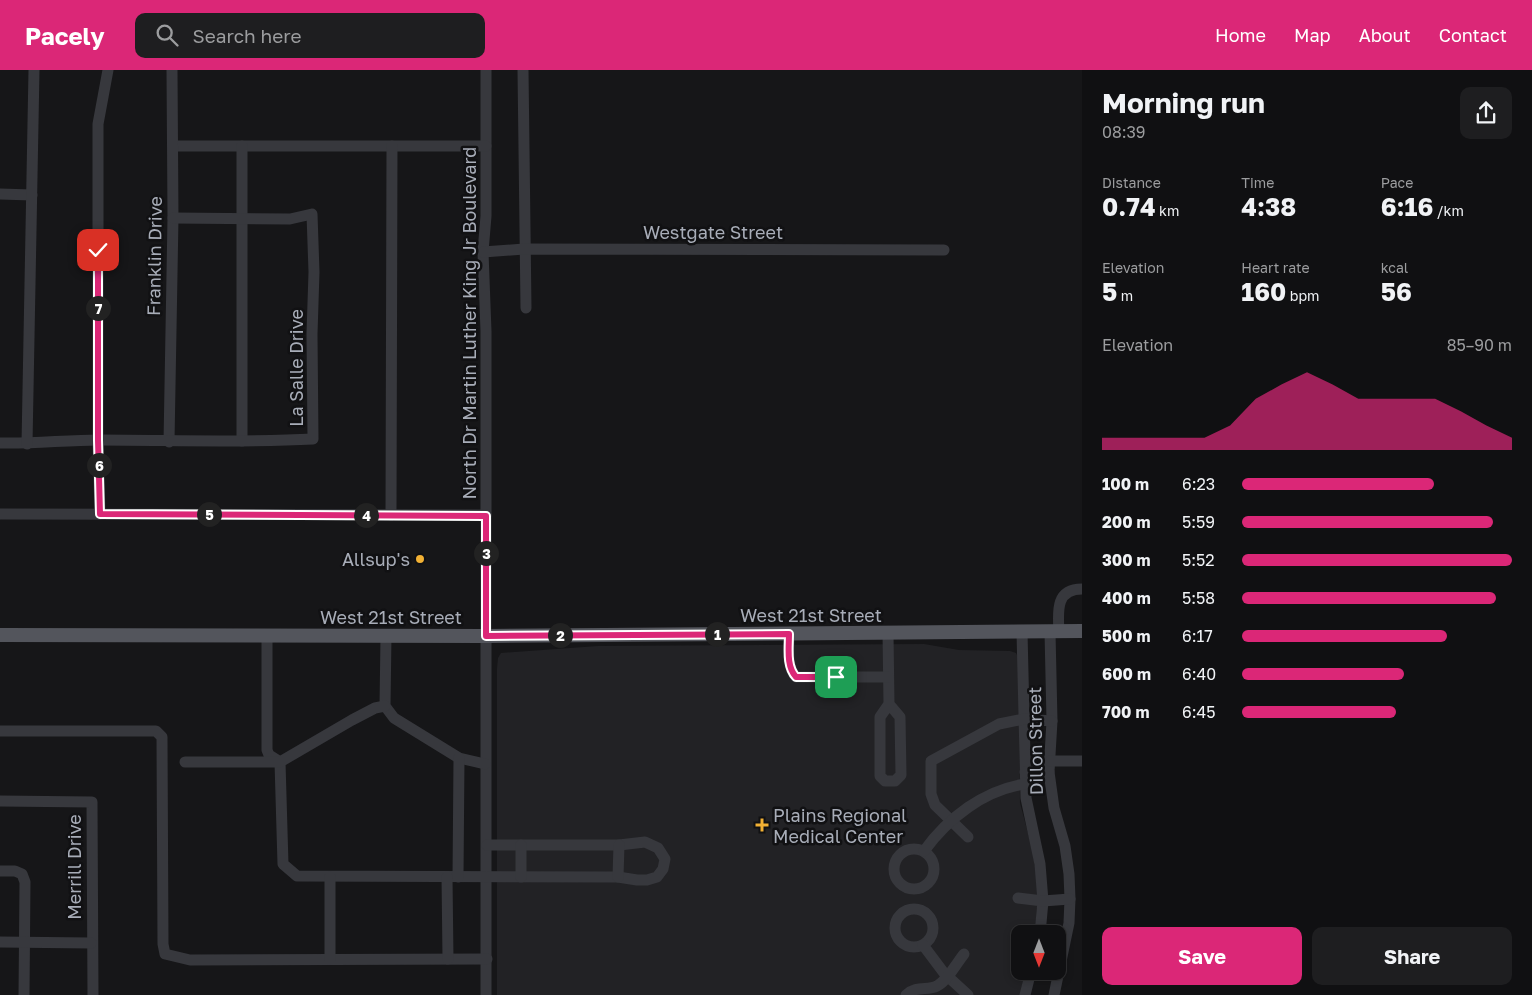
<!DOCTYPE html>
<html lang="en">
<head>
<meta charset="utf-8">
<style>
	:root { --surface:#101012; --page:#1e1e20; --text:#f1f3f6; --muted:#9c9d9f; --line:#303032; --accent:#db2777 }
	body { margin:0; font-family:"Golos Text",sans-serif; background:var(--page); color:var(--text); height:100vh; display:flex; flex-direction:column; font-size:19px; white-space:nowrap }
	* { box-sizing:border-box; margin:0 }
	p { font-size:16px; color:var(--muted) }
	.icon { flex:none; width:28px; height:28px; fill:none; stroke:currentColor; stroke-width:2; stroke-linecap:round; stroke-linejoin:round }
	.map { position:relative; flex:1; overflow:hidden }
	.panel { display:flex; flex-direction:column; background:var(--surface); width:450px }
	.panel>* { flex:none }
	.needle { width:32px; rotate:180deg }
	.fabs { position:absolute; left:1011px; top:855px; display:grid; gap:10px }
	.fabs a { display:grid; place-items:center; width:55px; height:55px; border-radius:10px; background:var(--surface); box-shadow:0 2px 8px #0003,0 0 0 1px var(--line); font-size:25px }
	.pin { position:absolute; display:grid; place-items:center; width:42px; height:42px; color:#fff; margin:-21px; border-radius:10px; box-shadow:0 2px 8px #0006 }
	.km { position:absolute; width:25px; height:25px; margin:-12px; border-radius:50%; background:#222; color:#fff; font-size:14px; line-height:25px; text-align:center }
	.round { display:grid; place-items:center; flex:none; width:52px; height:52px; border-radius:10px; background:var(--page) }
	.headline { display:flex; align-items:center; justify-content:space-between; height:85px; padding:0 20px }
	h1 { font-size:28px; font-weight:700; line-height:38px }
	.figures { display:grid; grid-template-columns:repeat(3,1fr); gap:8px; height:85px; padding:5px 20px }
	.figures div { display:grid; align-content:center }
	.figures b { font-size:25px; font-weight:700 }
	.figures small { font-size:14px; font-weight:400 }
	.figures p { font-size:14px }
	.chart { height:140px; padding:10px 20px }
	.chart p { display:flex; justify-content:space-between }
	.chart svg { width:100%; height:90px; margin-top:5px; fill:var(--accent); opacity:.7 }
	.action { display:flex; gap:10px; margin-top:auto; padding:10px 20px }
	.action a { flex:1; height:58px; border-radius:10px; background:var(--accent); color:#fff; font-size:20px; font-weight:700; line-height:58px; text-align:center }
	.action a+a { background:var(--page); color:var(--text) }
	ul { padding:0 20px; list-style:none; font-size:16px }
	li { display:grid; grid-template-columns:80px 60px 1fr; align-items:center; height:38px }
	li i { height:12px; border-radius:6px; background:var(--accent) }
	header { display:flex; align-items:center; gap:30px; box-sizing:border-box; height:70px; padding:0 25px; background:var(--accent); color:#fff }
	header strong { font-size:24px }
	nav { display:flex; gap:28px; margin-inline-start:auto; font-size:18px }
	.search { width:350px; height:45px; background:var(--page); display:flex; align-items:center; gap:12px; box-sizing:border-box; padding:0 18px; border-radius:10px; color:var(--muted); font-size:19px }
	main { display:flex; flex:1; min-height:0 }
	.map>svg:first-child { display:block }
	.built { fill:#222225 }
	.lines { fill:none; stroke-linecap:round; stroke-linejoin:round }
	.minor { stroke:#37383d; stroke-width:11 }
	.major { stroke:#53555c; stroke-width:14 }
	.route-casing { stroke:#fff; stroke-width:10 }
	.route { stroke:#db2777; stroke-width:6 }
	.poi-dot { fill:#f2b134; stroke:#111113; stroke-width:2 }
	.labels { text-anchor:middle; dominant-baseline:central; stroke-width:5; stroke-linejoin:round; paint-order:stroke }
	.street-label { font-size:18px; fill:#a8adb8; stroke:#111113 }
	.poi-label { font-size:18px; fill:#a8adb8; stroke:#111113; text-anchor:end }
</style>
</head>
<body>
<header>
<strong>Pacely</strong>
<div class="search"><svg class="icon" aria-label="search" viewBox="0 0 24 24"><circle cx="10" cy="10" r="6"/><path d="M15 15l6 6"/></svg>Search here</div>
<nav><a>Home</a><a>Map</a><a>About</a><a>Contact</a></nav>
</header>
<main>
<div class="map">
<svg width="1082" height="925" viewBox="0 0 1082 925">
	<rect width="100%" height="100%" fill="#161618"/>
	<path class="built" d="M 924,574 L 959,580 L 1010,581 L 1016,583 L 1019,589 L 1020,733 L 1032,778 L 1037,808 L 1037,838 L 1035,864 L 1020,864 L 1020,901 L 1025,901 L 1020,925 L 497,925 L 497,599 L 498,588 L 501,583 L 598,576 Z"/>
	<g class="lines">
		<g class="minor">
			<path d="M 486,0 L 486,146 L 483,182 L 486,261 L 486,925"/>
			<path d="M 523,0 L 526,238"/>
			<path d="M 173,76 L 486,76"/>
			<path d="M 242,76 L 242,371"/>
			<path d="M 0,124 L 32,125"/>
			<path d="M 483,182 L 524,179 L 944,180"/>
			<path d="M 169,372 L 173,148 L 172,0"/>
			<path d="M 0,373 C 33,374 66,370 99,370 C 171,370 242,373 313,369 L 312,264 L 314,202 L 312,144 L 290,149 L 173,148"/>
			<path d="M 27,374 L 34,0"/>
			<path d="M 0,444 L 486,445"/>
			<path d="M 100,444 L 98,370 L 98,54 L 108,0"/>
			<path d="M 391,445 L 392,76"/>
			<path d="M 1022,562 L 1026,728 L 1040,794 L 1043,831 L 1040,864"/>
			<path d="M 1050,562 L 1052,651 L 1049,702 L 1054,738 L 1065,776 L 1069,804 L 1070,829 L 1069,853 L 1054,925"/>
			<path d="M 1059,562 C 1058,542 1055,519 1082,519"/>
			<path d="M 888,563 L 889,634 L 880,647 L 880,706 L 885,711 L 895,711 L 901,705 L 900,647 L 889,634"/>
			<path d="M 789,564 C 789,578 786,596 796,607 L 888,607"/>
			<path d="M 267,566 L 267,680 L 269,685 L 280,692 L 283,794 L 297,806 L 618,807 L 637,810 L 647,810 L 657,807 L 663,799 L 665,789 L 658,778 L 645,772 L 619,775 L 487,775"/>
			<path d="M 386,566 L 385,636 L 394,648 L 459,688 L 485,694"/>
			<path d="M 0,661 L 156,661 L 162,667 L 163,874 L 165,884 L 190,890 L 487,889"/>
			<path d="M 1050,691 L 1082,691"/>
			<path d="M 185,692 L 280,692 L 352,650 L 375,638 L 385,636"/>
			<path d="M 1025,702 L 1049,702"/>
			<path d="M 0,731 L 92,732 L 93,925"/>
			<path d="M 968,767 L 935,735 L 931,724 L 931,691 L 999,654 L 1024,649 L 1052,651"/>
			<path d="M 521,775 L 521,807"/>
			<circle cx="914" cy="799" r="20"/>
			<path d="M 924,781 C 948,748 984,720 1025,714"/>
			<path d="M 0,801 L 15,801 L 22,804 L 25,812 L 24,925"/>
			<path d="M 330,807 L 330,889"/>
			<path d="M 447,807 L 448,889"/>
			<path d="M 458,807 L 459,688"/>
			<path d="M 618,807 L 619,775"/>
			<path d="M 1018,828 L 1043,831 L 1070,829"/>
			<circle cx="914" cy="858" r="19"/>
			<path d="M 0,872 L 91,873"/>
			<path d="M 923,875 L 944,903 L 968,925"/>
			<path d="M 906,925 C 917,915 927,921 937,916 C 948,910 956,894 964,884"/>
			<path d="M 1025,925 L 1031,901"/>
		</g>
		<path class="major" d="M 0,565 L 486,566 L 1082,561"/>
	</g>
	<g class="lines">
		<g class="route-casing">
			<path id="route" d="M 98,180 L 98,370 L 100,444 L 486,446 L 486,566 L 789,564 C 789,578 786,596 796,607 L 836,607"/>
		</g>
		<use href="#route" class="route"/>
	</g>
	<g class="poi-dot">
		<circle cx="420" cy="489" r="5"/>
		<path d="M759.5 747.5h5v5h5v5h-5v5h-5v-5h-5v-5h5z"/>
	</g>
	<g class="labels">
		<g class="street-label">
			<text x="713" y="162">Westgate Street</text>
			<text transform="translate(154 186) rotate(-89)">Franklin Drive</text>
			<text transform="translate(469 253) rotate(-90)">North Dr Martin Luther King Jr Boulevard</text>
			<text transform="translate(296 298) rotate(-90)">La Salle Drive</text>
			<text x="811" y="545">West 21st Street</text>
			<text x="391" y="547">West 21st Street</text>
			<text transform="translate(1035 671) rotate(-91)">Dillon Street</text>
			<text transform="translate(74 797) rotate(-90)">Merrill Drive</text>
		</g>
		<g class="poi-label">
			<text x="410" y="489">Allsup's</text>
			<text x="773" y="745" text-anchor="start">Plains Regional<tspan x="773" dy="21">Medical Center</tspan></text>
		</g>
	</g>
</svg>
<div class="fabs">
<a><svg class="needle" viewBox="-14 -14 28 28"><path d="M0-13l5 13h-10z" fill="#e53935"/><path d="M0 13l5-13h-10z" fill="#9c9d9f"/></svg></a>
</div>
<div class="pin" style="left:836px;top:607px;background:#1e9e55"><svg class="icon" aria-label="arrive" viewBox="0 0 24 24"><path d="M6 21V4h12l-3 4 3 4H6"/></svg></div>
<div class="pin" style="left:98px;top:180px;background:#d93025"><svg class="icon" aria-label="check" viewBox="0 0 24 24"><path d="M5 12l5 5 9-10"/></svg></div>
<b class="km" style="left:717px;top:564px">1</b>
<b class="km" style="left:560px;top:565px">2</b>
<b class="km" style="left:486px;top:483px">3</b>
<b class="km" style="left:366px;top:445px">4</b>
<b class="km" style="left:209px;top:444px">5</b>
<b class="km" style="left:99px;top:395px">6</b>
<b class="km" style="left:98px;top:238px">7</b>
</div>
<section class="panel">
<div class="headline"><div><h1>Morning run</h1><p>08:39</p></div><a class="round"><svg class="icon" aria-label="share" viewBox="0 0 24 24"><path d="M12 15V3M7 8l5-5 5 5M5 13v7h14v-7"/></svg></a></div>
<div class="figures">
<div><p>Distance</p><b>0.74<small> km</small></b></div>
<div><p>Time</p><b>4:38</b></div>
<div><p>Pace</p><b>6:16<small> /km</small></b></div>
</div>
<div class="figures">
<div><p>Elevation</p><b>5<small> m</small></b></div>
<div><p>Heart rate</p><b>160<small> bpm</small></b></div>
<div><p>kcal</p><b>56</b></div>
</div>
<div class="chart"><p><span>Elevation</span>85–90 m</p>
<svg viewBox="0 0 160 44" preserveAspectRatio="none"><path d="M0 44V38L10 38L20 38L30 38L40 38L50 32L60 19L70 12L80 6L90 12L100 19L110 19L120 19L130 19L140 25L150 32L160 38V44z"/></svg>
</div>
<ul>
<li><b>100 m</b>6:23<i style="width:71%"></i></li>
<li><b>200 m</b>5:59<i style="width:93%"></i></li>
<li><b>300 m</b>5:52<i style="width:100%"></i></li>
<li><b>400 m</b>5:58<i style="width:94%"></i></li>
<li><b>500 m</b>6:17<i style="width:76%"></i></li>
<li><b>600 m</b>6:40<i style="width:60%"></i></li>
<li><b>700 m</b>6:45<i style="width:57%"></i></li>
</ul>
<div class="action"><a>Save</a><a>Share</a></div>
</section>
</main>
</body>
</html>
